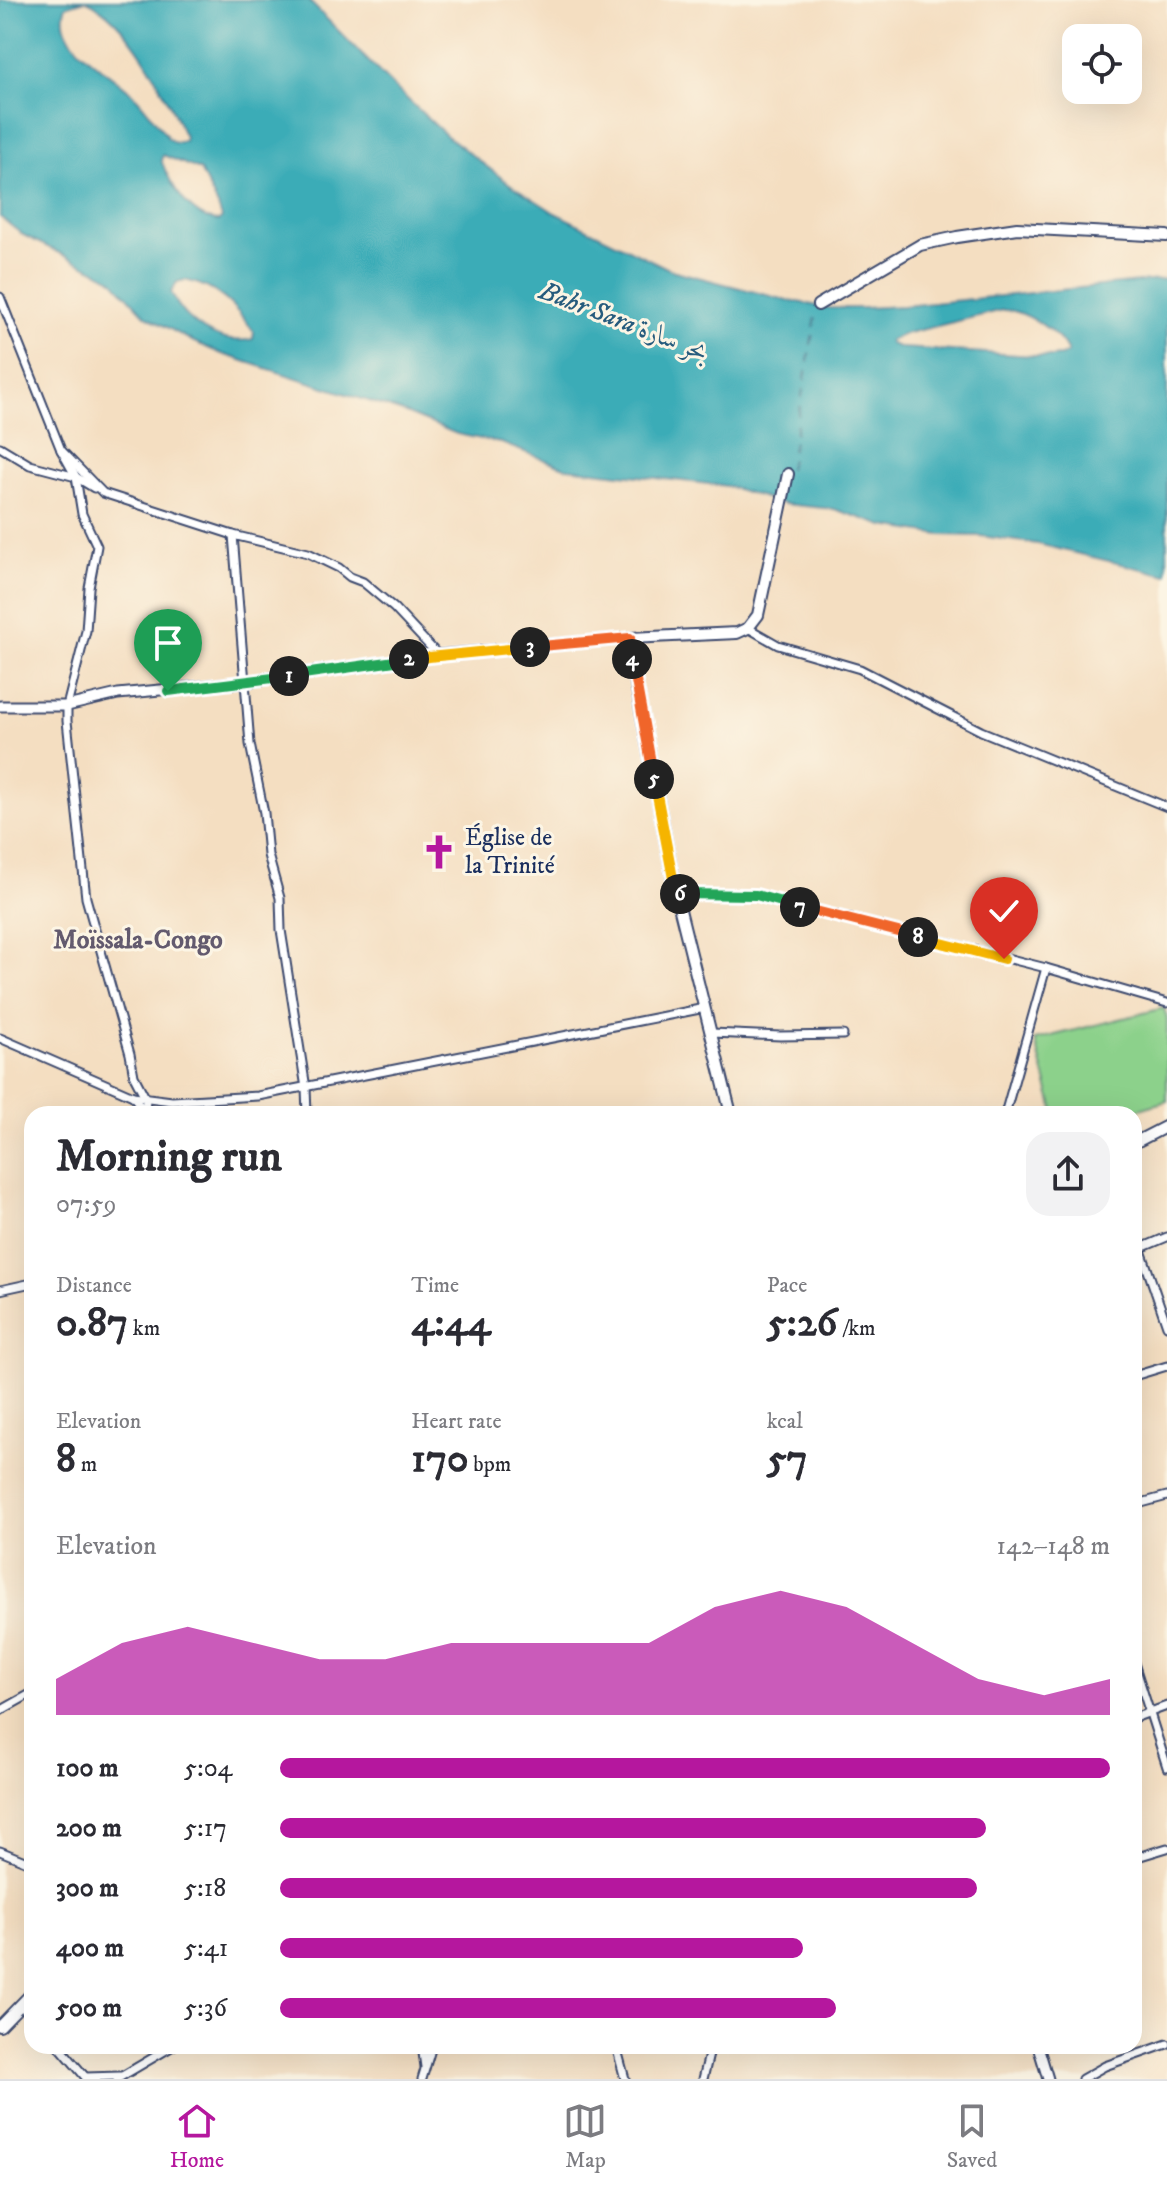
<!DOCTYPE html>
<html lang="en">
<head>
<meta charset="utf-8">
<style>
	:root { --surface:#fff; --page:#f2f2f3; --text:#2b2b33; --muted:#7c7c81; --line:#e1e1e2; --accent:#b5179e }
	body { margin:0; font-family:"IM FELL DW Pica",Amiri,serif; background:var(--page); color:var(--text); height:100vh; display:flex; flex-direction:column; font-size:30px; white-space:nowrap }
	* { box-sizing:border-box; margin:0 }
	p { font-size:26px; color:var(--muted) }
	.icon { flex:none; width:44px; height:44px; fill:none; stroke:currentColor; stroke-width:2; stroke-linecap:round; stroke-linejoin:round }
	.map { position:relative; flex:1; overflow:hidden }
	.sheet { position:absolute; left:24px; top:1106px; width:1118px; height:948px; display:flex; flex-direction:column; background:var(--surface); border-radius:24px; box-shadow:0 8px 32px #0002 }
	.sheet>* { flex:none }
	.tools { position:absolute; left:1062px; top:24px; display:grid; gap:16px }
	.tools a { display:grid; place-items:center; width:80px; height:80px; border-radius:16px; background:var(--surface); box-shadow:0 8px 32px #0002; font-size:40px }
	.pin { position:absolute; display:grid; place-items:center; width:68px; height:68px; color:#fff; margin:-82px -34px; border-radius:50% 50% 50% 0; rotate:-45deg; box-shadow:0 0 8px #0007 }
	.pin .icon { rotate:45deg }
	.km { position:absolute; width:40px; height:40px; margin:-20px; border-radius:50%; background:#222; color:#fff; font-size:22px; line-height:40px; text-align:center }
	.round { display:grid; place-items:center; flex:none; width:84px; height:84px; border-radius:24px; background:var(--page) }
	.headline { display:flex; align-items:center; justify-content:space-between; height:136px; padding:0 32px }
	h1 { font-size:44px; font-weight:700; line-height:60px }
	.figures { display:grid; grid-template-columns:repeat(3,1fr); gap:12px; height:136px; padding:8px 32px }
	.figures div { display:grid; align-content:center }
	.figures b { font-size:40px; font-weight:700 }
	.figures small { font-size:22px; font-weight:400 }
	.figures p { font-size:22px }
	.chart { height:224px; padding:16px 32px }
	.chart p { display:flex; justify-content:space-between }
	.chart svg { width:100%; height:144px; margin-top:8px; fill:var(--accent); opacity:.7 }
	ul { padding:0 32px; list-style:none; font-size:26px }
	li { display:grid; grid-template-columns:128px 96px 1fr; align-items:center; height:60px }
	li i { height:20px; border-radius:10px; background:var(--accent) }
	.menu { display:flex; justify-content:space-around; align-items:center; height:112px; border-top:2px solid var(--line); background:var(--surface); font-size:22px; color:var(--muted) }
	.menu a { display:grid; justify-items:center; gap:4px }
	.menu .active { color:var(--accent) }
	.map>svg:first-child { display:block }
	.green { fill:#8cd18b; stroke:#548074; stroke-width:2 }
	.water { fill:#3bacb7; stroke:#2b6e8a; stroke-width:2; fill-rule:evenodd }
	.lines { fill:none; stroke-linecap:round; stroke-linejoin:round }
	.ferry { stroke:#265b7d; stroke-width:2; stroke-dasharray:10 8; stroke-linecap:butt }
	.minor-casing { stroke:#3c496d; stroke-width:11 }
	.tertiary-casing { stroke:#3c496d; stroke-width:13 }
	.secondary-casing { stroke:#3c496d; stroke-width:14 }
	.minor { stroke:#fff; stroke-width:7 }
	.tertiary { stroke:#fff; stroke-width:9 }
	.secondary { stroke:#fff; stroke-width:10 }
	.split-1-casing { stroke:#fff; stroke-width:16 }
	.split-2-casing { stroke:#fff; stroke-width:16 }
	.split-3-casing { stroke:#fff; stroke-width:16 }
	.split-4-casing { stroke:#fff; stroke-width:16 }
	.split-5-casing { stroke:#fff; stroke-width:16 }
	.split-6-casing { stroke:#fff; stroke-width:16 }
	.split-7-casing { stroke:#fff; stroke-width:16 }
	.split-8-casing { stroke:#fff; stroke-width:16 }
	.split-9-casing { stroke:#fff; stroke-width:16 }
	.split-1 { stroke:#22a559; stroke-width:10 }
	.split-2 { stroke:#22a559; stroke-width:10 }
	.split-3 { stroke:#f5b400; stroke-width:10 }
	.split-4 { stroke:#f0652b; stroke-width:10 }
	.split-5 { stroke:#f0652b; stroke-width:10 }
	.split-6 { stroke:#f5b400; stroke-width:10 }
	.split-7 { stroke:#22a559; stroke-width:10 }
	.split-8 { stroke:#f0652b; stroke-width:10 }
	.split-9 { stroke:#f5b400; stroke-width:10 }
	.labels { text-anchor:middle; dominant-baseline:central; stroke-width:6; stroke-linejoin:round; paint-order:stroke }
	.poi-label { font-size:24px; fill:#1b2f5e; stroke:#fcf5e5; text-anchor:start }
	.water-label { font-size:26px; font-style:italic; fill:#265b7d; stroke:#fcf5e5 }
	.neighbourhood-label { font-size:26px; font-weight:bold; fill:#635a6e; stroke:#fcf5e5 }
</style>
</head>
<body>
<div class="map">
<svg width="1167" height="2079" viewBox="0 0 1167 2079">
	<rect width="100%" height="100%" fill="#fcf5e5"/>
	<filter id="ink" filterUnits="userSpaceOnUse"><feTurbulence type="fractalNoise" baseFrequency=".0125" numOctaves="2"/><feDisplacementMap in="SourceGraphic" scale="16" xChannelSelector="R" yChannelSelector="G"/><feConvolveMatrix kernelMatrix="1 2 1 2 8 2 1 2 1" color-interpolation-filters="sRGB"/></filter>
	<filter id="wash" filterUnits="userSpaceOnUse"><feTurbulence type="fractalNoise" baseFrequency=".006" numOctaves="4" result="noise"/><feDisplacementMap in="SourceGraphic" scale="32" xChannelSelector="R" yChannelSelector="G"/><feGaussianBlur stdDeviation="1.8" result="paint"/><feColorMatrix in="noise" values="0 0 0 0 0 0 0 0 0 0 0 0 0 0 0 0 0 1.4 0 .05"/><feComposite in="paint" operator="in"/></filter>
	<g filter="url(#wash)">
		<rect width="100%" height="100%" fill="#f4dec1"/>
		<path class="green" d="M 1164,1008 L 1167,1019 L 1167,1101 L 1123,1114 L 1055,1114 L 1035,1040 Z"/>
		<path class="water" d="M 0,0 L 308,0 L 391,84 L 447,136 L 507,182 L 555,213 L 671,270 L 782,299 L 829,308 L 863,308 L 903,306 L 1167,279 L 1167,575 L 1038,544 L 981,536 L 941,535 L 884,526 L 834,509 L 784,504 L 727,486 L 567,468 L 501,443 L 457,434 L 403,412 L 222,354 L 194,342 L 146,316 L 111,278 L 23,235 L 0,217 ZM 85,0 C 131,20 165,93 185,137 L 184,141 L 175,143 L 168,138 C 157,123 146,107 133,94 C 110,71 51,43 66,6 ZM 163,155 L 200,170 L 218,206 L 222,218 L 219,221 C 191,220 170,184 161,160 ZM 185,280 C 218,287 235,306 254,332 L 253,339 C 219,347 184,322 171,292 L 177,282 ZM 1003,310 C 1024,309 1059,332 1068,352 L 1061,356 L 1051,357 L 902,348 L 890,344 L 889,341 L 904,334 Z"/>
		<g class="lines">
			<path class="ferry" d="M 789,469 L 817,310"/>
		</g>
	</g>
	<g filter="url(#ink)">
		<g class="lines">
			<g class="minor-casing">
				<g id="minor">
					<path d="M 0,297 L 61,450 L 103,493 L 233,535 L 308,553 L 339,568 L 350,577 L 363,582 L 394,608 L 438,655"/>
					<path d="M 0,447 L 30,465 L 76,477 L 94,488"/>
					<path d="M 61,450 L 76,477 L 82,514 L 97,546 L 89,588 L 86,631 L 67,706 L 67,721 L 86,898 L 130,1054 L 134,1076 L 146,1099 L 145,1112"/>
					<path d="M 233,535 L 250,744 L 264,813 L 268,855 L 280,898 L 281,930 L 306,1088 L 307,1114"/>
					<path d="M 748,628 L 778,645 L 860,669 L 981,731 L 1167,807"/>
					<path d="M 676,894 L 756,895 L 1046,968 L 1167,1003"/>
					<path d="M 712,1033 L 780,1036 L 843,1035"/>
					<path d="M 0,1038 L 133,1096 L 145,1112"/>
					<path d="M 133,1096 L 172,1101 L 258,1096 L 705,1008"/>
					<path d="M 1005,1114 L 1046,968"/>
					<path d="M 1134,1230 L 1167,1326"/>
					<path d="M 1134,1251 L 1167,1237"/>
					<path d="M 0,1290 L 32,1283"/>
					<path d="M 1134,1376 L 1167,1366"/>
					<path d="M 1134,1505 L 1167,1496"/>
					<path d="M 1134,1663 L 1167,1767"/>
					<path d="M 0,1711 L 32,1693"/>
					<path d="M 1134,1718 L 1167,1706"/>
					<path d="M 0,1851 L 32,1864"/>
					<path d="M 1134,1858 L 1167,1848"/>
					<path d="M 20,2005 L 32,2017"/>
					<path d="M 59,2046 L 87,2079"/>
					<path d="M 422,2046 L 425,2067"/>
					<path d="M 616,2046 L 625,2079"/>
					<path d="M 86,2077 L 120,2076"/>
					<path d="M 117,2079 L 173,2046"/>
					<path d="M 422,2079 L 432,2046"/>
					<path d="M 703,2079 L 711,2046"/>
					<path d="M 1082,2079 L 1105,2066 L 1167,2044"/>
				</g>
			</g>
			<g class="tertiary-casing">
				<g id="tertiary">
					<path d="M 0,706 L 67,706 L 118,694 L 244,682 L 438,655 L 630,638"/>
					<path d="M 1038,2046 L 1048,2079"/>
				</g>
			</g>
			<g class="secondary-casing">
				<g id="secondary">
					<path d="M 818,305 L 920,245 L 957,237 L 1017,228 L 1167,236"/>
					<path d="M 731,1114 L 676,894 L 636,684 L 630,638 L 737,633 L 748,628 L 758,615 L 788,474"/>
					<path d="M 1134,1143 L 1167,1126"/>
					<path d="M 0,2026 L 32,1993"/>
				</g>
			</g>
			<use href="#minor" class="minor"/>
			<use href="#tertiary" class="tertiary"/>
			<use href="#secondary" class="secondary"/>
		</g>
	</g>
	<g class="lines" filter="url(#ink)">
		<g class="split-1-casing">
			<path id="split-1" d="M 168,691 L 289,676"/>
		</g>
		<g class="split-2-casing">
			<path id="split-2" d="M 289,676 L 409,659"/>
		</g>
		<g class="split-3-casing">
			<path id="split-3" d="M 409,659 L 530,647"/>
		</g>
		<g class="split-4-casing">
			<path id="split-4" d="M 530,647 L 630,638 L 632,659"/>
		</g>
		<g class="split-5-casing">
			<path id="split-5" d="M 632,659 L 654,779"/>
		</g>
		<g class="split-6-casing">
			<path id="split-6" d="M 654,779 L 676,894 L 680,894"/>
		</g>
		<g class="split-7-casing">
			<path id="split-7" d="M 680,894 L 756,895 L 800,907"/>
		</g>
		<g class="split-8-casing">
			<path id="split-8" d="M 800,907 L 918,937"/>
		</g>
		<g class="split-9-casing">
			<path id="split-9" d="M 918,937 L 1004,959"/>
		</g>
		<use href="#split-1" class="split-1"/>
		<use href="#split-2" class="split-2"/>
		<use href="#split-3" class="split-3"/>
		<use href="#split-4" class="split-4"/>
		<use href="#split-5" class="split-5"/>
		<use href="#split-6" class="split-6"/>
		<use href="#split-7" class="split-7"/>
		<use href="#split-8" class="split-8"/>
		<use href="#split-9" class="split-9"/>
	</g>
	<defs>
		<g id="church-bare" transform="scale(2.76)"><path d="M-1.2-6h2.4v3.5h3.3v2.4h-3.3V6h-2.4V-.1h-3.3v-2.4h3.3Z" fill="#b5179e" stroke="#fcf5e5" stroke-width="2.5" paint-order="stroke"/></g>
	</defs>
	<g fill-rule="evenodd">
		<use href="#church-bare" x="439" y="852"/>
	</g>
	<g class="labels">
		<g class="poi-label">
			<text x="465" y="838">Église de<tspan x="465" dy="28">la Trinité</tspan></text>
		</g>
		<g class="water-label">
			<text transform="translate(624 322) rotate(21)">Bahr Sara بحر سارة</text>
		</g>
		<g class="neighbourhood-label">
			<text x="138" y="940">Moïssala-Congo</text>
		</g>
	</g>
</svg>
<div class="tools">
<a><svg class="icon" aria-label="locate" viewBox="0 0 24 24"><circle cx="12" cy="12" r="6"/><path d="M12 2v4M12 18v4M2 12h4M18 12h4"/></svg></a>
</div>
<div class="pin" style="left:168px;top:691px;background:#1e9e55"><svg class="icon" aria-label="arrive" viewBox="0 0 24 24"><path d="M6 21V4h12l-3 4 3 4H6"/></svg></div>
<div class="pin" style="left:1004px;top:959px;background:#d93025"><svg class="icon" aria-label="check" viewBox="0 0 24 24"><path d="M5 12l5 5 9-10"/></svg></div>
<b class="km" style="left:289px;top:676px">1</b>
<b class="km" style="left:409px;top:659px">2</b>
<b class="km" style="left:530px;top:647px">3</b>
<b class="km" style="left:632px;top:659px">4</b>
<b class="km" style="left:654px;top:779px">5</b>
<b class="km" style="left:680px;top:894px">6</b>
<b class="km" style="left:800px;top:907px">7</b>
<b class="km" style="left:918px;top:937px">8</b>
<section class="sheet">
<div class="headline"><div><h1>Morning run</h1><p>07:59</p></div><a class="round"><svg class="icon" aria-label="share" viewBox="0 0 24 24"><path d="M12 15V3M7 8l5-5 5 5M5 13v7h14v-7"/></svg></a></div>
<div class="figures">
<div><p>Distance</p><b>0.87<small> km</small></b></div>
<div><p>Time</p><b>4:44</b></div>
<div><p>Pace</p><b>5:26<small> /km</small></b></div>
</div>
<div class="figures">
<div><p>Elevation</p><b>8<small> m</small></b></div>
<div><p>Heart rate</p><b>170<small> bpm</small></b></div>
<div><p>kcal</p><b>57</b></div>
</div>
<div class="chart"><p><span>Elevation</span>142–148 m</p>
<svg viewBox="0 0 160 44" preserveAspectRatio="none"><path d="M0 44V33L10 22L20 17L30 22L40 27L50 27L60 22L70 22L80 22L90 22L100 11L110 6L120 11L130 22L140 33L150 38L160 33V44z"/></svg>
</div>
<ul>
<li><b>100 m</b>5:04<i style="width:100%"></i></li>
<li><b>200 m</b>5:17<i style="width:85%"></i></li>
<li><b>300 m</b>5:18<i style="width:84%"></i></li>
<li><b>400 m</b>5:41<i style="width:63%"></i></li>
<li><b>500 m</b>5:36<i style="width:67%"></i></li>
</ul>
</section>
</div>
<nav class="menu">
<a class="active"><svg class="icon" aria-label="home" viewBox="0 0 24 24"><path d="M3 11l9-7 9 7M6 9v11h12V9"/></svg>Home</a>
<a><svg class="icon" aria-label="map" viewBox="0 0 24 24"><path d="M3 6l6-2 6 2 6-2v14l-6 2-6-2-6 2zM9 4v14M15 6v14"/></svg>Map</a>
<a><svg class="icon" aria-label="saved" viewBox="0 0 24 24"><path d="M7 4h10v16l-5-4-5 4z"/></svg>Saved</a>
</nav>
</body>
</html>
